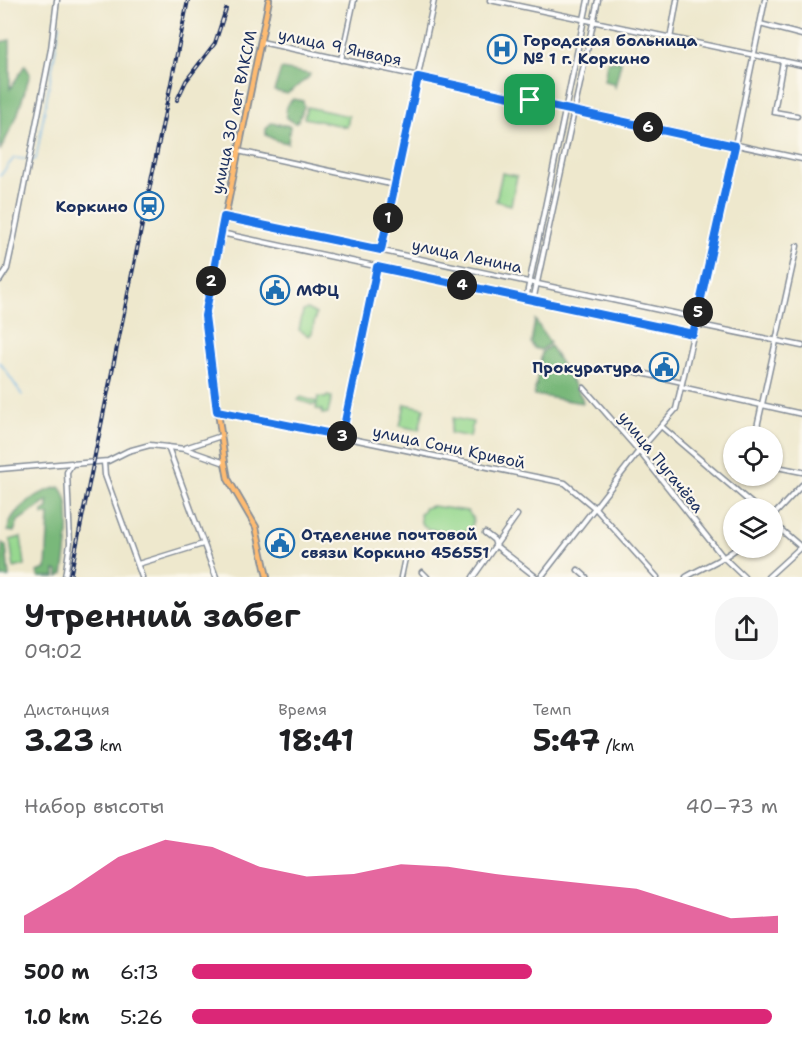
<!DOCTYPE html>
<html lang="ru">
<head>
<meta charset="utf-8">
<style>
	:root { --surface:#fff; --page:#f6f6f6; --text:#202124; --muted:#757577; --accent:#db2777 }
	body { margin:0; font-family:"Shantell Sans",sans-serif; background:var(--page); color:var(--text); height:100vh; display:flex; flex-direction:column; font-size:22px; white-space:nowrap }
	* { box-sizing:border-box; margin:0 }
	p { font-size:20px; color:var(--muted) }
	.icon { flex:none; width:33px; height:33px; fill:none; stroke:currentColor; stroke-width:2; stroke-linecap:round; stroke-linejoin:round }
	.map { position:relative; height:577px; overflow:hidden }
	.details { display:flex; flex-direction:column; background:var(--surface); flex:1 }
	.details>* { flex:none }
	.controls { position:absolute; left:723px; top:426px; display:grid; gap:12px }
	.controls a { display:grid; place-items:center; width:60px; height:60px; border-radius:50%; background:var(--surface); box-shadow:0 2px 4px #0004; font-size:30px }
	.pin { position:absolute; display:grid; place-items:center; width:51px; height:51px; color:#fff; margin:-26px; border-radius:12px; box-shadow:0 3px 9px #0006 }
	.km { position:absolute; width:30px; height:30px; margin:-15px; border-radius:50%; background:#222; color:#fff; font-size:16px; line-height:30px; text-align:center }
	.round { display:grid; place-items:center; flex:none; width:63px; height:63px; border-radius:24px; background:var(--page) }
	.summary { display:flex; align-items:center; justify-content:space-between; height:102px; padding:0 24px }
	h1 { font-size:33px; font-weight:700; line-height:45px }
	.stats { display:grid; grid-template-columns:repeat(3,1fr); gap:9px; height:102px; padding:6px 24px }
	.stats div { display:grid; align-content:center }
	.stats b { font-size:30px; font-weight:700 }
	.stats small { font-size:16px; font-weight:400 }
	.stats p { font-size:16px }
	.chart { height:168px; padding:12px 24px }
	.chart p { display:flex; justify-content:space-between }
	.chart svg { width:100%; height:108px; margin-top:6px; fill:var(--accent); opacity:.7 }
	ul { padding:0 24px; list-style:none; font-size:20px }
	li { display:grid; grid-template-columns:96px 72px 1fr; align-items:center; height:45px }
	li i { height:15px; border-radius:8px; background:var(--accent) }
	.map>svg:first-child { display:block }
	.green { fill:#97d88f; stroke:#598476; stroke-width:1.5 }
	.forest { fill:#79b87a; stroke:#4a746c; stroke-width:1.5 }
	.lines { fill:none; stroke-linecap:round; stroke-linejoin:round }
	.stream { stroke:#70b4e6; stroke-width:1.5 }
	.minor-casing { stroke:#848c96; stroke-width:7 }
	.major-casing { stroke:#848c96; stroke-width:8 }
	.minor { stroke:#fff; stroke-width:4 }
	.major { stroke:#febb71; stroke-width:4.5 }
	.rail-casing { stroke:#1b2f5e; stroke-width:4 }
	.rail { stroke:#fbf7ec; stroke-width:1.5; stroke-dasharray:4.5; stroke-linecap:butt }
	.route-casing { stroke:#fff; stroke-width:12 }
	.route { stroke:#1a73e8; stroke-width:8 }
	.labels { text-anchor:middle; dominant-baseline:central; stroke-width:4.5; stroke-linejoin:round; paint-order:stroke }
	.poi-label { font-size:16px; font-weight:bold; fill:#1b2f5e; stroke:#fbf7ec; text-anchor:start }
	.street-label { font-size:16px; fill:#1b2f5e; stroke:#fbf7ec }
</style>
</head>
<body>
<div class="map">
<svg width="802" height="577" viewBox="0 0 802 577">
	<rect width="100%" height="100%" fill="#fbf7ec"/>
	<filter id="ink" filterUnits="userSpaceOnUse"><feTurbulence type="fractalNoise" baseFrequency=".0167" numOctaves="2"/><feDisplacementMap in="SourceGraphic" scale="12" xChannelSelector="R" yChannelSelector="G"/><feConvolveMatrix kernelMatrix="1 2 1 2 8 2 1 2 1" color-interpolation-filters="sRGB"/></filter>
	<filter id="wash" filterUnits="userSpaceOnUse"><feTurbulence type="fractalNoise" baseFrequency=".008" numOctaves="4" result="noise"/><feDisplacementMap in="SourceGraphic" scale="24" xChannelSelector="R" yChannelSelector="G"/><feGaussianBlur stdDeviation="1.35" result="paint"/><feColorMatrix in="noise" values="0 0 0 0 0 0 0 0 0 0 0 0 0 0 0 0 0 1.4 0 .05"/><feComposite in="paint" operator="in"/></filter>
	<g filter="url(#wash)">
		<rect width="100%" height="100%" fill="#eee8cd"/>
		<g class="green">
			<path d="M 307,107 L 349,116 L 347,127 L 304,118 Z"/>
			<path d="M 502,173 L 517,176 L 511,205 L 496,201 Z"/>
			<path d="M 307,309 L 316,314 L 312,333 L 309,336 L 299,330 L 303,311 Z"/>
			<path d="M 327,396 L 332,397 L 328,413 L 322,414 L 322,410 L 316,409 L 317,404 L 313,405 L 298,400 L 301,397 L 317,402 L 318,397 L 326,398 Z"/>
			<path d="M 405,404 L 424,408 L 419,430 L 400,426 Z"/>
			<path d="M 453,418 L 473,422 L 470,437 L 450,433 Z"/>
			<path d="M 432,506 L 467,511 L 473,518 L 472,527 L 463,533 L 428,529 L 421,523 L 420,514 L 425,508 Z"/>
			<path d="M 21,537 L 25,565 L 14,568 L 10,540 Z"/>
		</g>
		<g class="forest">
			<path d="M 10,40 L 10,89 L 25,65 L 30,74 L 17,116 L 0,151 L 0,42 Z"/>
			<path d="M 620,60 L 621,62 L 615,87 L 613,83 L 604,81 L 607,62 Z"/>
			<path d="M 281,69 L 310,74 L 309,77 L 287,94 L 274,91 Z"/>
			<path d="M 293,99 L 303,101 L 304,106 L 299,120 L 295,123 L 287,118 C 285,109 286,105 293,99 Z"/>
			<path d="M 271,123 L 290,126 L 288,143 L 275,140 L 266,135 L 266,129 Z"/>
			<path d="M 535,320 L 550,343 L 541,350 L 534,348 L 531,343 Z"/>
			<path d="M 550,346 L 582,398 L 583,403 L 534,395 L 542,352 Z"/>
			<path d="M 60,487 C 75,502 66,554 63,574 L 58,577 L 58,571 L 55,570 L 55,577 L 39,577 L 37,572 L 46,569 L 49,515 L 43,515 L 43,511 L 48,509 L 48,501 L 18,521 L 14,532 L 8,531 C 8,511 40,490 60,487 Z"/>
			<path d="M 2,543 L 6,546 L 9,577 L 0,577 Z"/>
		</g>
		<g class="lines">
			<g class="stream">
				<path d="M 31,161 L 36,159 L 60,24"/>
				<path d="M 0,176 L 14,158 L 25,159"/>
				<path d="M 0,362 L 22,395"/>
			</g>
		</g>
	</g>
	<g filter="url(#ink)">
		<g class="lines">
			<g class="minor-casing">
				<g id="minor">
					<path d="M 490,0 L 802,65"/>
					<path d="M 760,24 L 802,35"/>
					<path d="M 670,39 L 677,0"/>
					<path d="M 261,42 L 802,159"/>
					<path d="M 341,60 L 354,0"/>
					<path d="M 783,61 L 774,112 L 797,116"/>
					<path d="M 238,151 L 395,185"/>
					<path d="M 224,217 L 697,318"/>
					<path d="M 221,233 L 693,334"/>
					<path d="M 381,250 L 434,0"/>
					<path d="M 0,280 L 7,269 L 14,237 L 51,49 L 57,0"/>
					<path d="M 526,299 L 588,0"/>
					<path d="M 533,301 L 598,0"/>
					<path d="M 696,324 L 802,346"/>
					<path d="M 628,370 L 682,382"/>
					<path d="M 681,387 L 802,414"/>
					<path d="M 584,388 L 639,451 L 723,557 L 744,577"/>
					<path d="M 217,411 L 565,483 L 596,509 L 657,577"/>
					<path d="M 662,427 L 757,508"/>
					<path d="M 755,436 L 797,246"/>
					<path d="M 342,437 L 377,267"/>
					<path d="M 168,447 L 216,577"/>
					<path d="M 185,448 L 221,436"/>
					<path d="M 104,462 L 105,475 L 142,577"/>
					<path d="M 772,466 L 802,472"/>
					<path d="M 0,469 L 71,463"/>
					<path d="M 772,517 L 802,485"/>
					<path d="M 772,522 L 801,547"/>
					<path d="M 485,533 L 494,540 L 496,546 L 536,577"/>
					<path d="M 138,564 L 203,544"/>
					<path d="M 578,570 L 586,577"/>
					<path d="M 422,572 L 427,577"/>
					<path d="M 65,577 L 70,543 L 67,472 L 72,464 L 108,461 L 128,451 L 150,445 L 185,449 L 225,463"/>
					<path d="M 401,577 L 405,558"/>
					<path d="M 473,577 L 517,515"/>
					<path d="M 541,577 L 639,451 L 676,409 L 717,232 L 765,0"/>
					<path d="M 686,577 C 703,567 723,560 737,548"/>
					<path d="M 768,577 L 802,546"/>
				</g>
			</g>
			<g class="major-casing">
				<path id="major" d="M 267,577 L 256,527 L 228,479 L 225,463 L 205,316 L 269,0"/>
			</g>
			<use href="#minor" class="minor"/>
			<use href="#major" class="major"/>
			<g class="rail-casing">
				<g id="rail">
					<path d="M 177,100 L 186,81 L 215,43 L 226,9"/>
					<path d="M 70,577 L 188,0"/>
				</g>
			</g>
			<use href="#rail" class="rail"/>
		</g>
	</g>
	<g class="lines" filter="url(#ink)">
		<g class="route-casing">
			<path id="route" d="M 418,77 L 735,146 L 693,334 L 377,267 L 342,436 L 217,411 L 205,316 L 224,217 L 381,250 Z"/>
		</g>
		<use href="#route" class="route"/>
	</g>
	<defs>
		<g id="hospital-ring" transform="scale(1.5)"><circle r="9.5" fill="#fbf7ec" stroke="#1f6fb2" stroke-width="1.5"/><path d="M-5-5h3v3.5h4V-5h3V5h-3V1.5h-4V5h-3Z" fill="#1f6fb2"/></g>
		<g id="station-ring" transform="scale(1.5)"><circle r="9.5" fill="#fbf7ec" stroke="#1f6fb2" stroke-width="1.5"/><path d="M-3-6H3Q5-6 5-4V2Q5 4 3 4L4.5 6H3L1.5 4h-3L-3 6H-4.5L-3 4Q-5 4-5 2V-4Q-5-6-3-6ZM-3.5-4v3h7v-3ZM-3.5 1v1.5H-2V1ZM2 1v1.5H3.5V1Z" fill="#1f6fb2"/></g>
		<g id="civic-ring" transform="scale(1.5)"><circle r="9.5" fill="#fbf7ec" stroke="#1f6fb2" stroke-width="1.5"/><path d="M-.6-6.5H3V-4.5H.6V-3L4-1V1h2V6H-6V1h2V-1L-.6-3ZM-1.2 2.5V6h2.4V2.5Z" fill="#1f6fb2"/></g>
	</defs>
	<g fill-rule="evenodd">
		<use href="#hospital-ring" x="502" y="49"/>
		<use href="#station-ring" x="149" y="206"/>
		<use href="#civic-ring" x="275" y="290"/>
		<use href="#civic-ring" x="664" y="367"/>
		<use href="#civic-ring" x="280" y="543"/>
	</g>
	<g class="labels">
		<g class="poi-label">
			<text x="523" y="40">Городская больница<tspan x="523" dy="18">№ 1 г. Коркино</tspan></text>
			<text x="128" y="206" text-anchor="end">Коркино</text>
			<text x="296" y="290">МФЦ</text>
			<text x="643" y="367" text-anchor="end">Прокуратура</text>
			<text x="301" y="534">Отделение почтовой<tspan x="301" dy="18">связи Коркино 456551</tspan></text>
		</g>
		<g class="street-label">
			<text transform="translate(340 47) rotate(12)">улица 9 Января</text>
			<text transform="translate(234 112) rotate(-78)">улица 30 лет ВЛКСМ</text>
			<text transform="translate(467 256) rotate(12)">улица Ленина</text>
			<text transform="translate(449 447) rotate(12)">улица Сони Кривой</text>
			<text transform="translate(661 462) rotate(51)">улица Пугачёва</text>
		</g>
	</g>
</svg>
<div class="controls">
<a><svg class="icon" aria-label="locate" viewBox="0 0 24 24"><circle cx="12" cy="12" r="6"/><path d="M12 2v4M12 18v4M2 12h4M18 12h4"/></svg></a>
<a><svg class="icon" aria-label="layers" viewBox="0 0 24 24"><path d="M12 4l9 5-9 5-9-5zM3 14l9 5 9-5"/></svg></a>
</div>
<div class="pin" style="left:530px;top:100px;background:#1e9e55"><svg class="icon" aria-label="arrive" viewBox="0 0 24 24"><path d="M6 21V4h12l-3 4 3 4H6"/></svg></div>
<b class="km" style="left:388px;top:218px">1</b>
<b class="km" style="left:211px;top:281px">2</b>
<b class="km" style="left:342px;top:436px">3</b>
<b class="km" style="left:462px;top:285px">4</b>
<b class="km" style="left:698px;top:312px">5</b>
<b class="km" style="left:648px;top:127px">6</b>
</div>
<section class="details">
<div class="summary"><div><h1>Утренний забег</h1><p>09:02</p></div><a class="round"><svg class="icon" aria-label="share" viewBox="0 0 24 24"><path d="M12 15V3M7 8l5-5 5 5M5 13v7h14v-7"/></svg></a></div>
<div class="stats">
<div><p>Дистанция</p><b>3.23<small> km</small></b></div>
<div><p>Время</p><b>18:41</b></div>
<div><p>Темп</p><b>5:47<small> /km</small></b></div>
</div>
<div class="chart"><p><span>Набор высоты</span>40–73 m</p>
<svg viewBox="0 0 160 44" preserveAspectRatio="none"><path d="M0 44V37L10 26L20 13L30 6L40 9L50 17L60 21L70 20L80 16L90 17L100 20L110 22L120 24L130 26L140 32L150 38L160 37V44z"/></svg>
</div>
<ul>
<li><b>500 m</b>6:13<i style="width:58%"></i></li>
<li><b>1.0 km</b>5:26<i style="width:99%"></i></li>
</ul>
</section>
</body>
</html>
